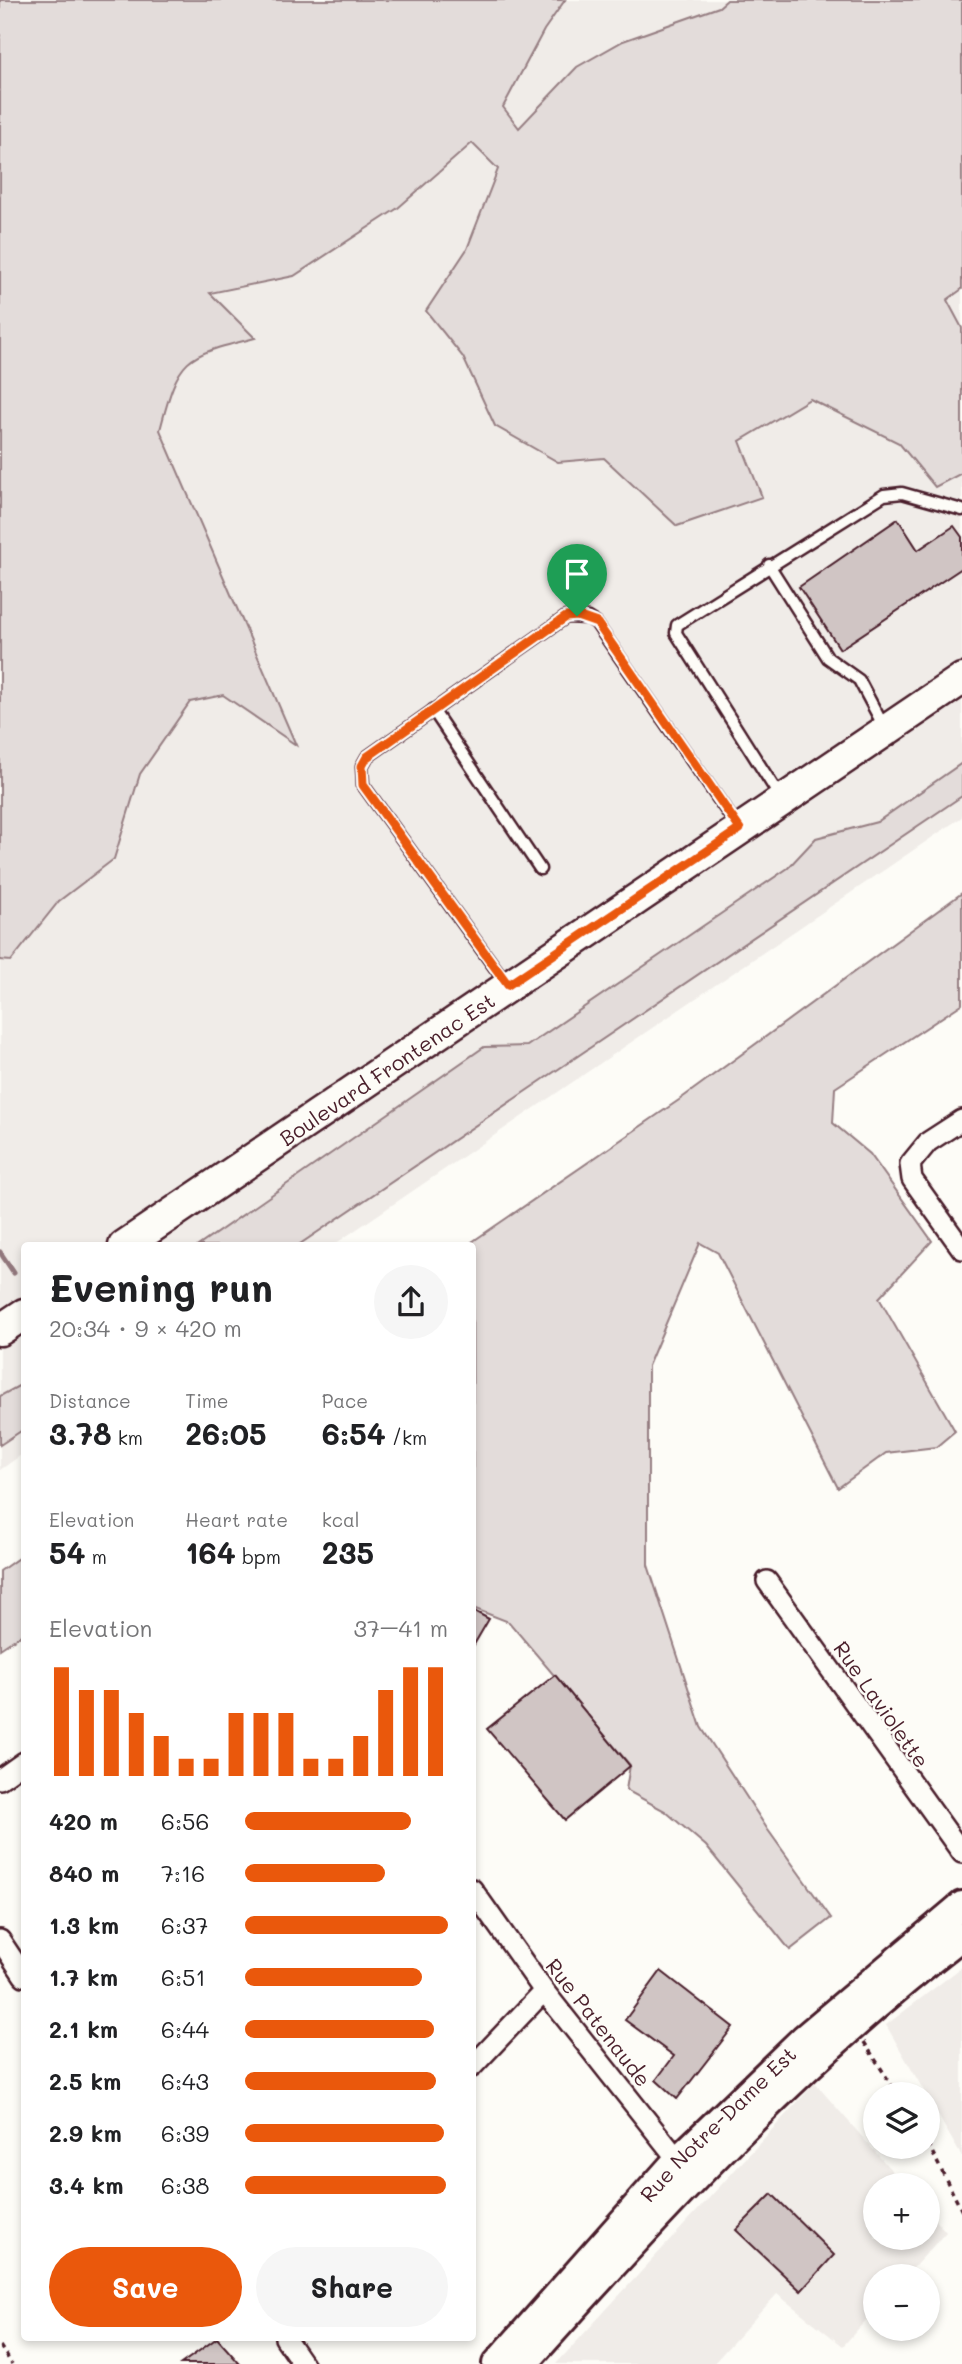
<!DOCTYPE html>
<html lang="en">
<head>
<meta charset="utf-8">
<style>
	:root { --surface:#fff; --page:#f6f6f6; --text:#202124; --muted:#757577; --accent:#ea580c }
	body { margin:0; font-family:Mali,sans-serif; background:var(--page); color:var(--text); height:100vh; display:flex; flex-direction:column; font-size:26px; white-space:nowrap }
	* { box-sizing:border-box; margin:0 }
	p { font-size:23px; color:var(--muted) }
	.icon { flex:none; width:38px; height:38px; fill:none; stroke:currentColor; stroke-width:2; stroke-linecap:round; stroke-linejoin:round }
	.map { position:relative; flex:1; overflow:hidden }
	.sheet { position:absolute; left:21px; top:1242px; width:455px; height:1099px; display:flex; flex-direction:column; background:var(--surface); border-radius:7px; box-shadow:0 4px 10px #0003 }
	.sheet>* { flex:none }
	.tools { position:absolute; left:863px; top:2082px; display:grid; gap:14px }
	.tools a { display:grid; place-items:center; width:77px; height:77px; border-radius:50%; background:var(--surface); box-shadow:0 4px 10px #0003; font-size:35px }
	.pin { position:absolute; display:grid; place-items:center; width:60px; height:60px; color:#fff; margin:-72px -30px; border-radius:50% 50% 50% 0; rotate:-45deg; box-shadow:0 0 7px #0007 }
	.pin .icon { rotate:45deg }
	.round { display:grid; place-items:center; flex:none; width:74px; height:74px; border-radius:37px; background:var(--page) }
	.summary { display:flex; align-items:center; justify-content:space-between; height:119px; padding:0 28px }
	h1 { font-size:38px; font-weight:700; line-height:52px }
	.figures { display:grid; grid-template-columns:repeat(3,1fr); gap:10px; height:119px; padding:7px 28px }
	.figures div { display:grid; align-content:center }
	.figures b { font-size:30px; font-weight:700 }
	.figures small { font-size:19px; font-weight:400 }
	.figures p { font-size:19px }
	.chart { height:196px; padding:14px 28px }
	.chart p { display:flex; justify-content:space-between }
	.chart svg { width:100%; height:126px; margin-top:7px; stroke:var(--accent); stroke-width:6 }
	.button { display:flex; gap:14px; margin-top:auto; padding:14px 28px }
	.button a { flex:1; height:80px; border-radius:42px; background:var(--accent); color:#fff; font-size:28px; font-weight:700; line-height:80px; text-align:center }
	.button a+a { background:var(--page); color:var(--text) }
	ul { padding:0 28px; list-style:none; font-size:23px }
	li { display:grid; grid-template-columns:112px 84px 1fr; align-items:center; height:52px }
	li i { height:18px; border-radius:9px; background:var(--accent) }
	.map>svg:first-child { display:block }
	.built { fill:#f0ece8 }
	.green { fill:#e3dcda; stroke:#967e82; stroke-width:2 }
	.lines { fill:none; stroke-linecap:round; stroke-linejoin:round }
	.stream { stroke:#91777b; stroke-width:5 }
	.building { fill:#d0c5c4; stroke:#4a1f2b; stroke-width:2 }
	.lane-casing { stroke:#4a1f2b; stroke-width:15 }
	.street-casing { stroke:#4a1f2b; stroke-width:24 }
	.secondary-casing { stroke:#4a1f2b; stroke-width:32 }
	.primary-casing { stroke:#4a1f2b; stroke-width:35 }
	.path { stroke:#4a1f2b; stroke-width:3.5; stroke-dasharray:5 5; stroke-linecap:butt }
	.lane { stroke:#fdfcf7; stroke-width:10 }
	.street { stroke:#fdfcf7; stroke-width:19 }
	.secondary { stroke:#fdfcf7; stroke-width:26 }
	.primary { stroke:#fdfcf7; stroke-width:30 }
	.route-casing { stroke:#fff; stroke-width:14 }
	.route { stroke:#ea580c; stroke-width:9 }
	.labels { text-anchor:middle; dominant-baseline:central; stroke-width:5; stroke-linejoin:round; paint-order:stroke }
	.street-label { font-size:21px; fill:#4a1f2b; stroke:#fdfcf7 }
</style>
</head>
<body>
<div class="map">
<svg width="962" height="2364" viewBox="0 0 962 2364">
	<rect width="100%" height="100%" fill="#fdfcf7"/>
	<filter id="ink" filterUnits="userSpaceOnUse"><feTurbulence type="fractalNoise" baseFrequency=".0143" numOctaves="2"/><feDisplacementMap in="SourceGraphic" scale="14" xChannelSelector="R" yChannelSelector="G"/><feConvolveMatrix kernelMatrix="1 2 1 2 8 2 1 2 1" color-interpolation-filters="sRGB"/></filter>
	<g filter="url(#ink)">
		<g class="built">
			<path d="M 0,0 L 962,0 L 962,817 L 332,1246 L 24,1246 L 24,1453 L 0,1470 Z"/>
			<path d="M 962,1967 L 962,2157 L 886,2025 Z"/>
			<path d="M 815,2083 L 905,2186 L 875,2186 L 875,2238 L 928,2238 L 928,2211 L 946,2232 L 905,2277 L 875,2277 L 875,2310 L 843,2346 L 777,2294 L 713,2364 L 556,2364 Z"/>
		</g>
		<g class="green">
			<path d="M 0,0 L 565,0 L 544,30 L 503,107 L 519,128 L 577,67 L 623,41 L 719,7 L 727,0 L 962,0 L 962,289 L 947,300 L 962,328 L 962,473 L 935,487 L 899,443 L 810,399 L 740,441 L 762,497 L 677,526 L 604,458 L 558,462 L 495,426 L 463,357 L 426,311 L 467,249 L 498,169 L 472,143 L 398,208 L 294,276 L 210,293 L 255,338 C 183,356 179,357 160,430 L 296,745 L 223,695 L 190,702 L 140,774 L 114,859 L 59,901 L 11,961 L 0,960 Z"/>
			<path d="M 962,763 L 962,796 L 297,1246 L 198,1246 L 484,1047 L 527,1046 L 788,868 L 816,838 L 877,822 Z"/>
			<path d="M 962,893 L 962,1004 L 835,1088 L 833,1123 L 870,1154 L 932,1241 L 879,1298 L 955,1431 L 936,1447 L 886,1453 L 838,1488 L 718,1253 L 700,1243 L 648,1366 L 648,1565 L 701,1727 L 768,1830 L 831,1918 L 790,1950 L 706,1846 L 665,1811 L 626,1790 L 630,1765 L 509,1622 L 473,1608 L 472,1246 L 466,1246 L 679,1100 Z"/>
			<path d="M 24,1383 L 24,1429 L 0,1445 L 0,1396 Z"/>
			<path d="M 24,1554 L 24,1633 L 0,1649 L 0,1571 Z"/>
		</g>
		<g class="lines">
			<path class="stream" d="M 0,1252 L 14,1273"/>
		</g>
		<g class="building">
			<path d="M 898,519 L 918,550 L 954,526 L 962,537 L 962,568 L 840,649 L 799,587 Z"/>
			<path d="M 472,1610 L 489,1619 L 472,1648 Z"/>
			<path d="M 555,1675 L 630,1766 L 565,1820 L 487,1729 Z"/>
			<path d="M 661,1971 L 733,2027 L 677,2099 L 656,2080 L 674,2056 L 625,2020 Z"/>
			<path d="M 772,2194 L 834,2255 L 801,2291 L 736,2230 Z"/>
			<path d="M 217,2338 L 240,2364 L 181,2364 Z"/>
		</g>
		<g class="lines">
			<g class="lane-casing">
				<g id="lane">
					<path d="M 769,565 L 828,658 L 859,680 L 884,727"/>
					<path d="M 433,710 L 540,869"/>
					<path d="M 780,797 L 676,633 L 677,625 L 884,495 L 902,493 L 962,510"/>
					<path d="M 506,983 L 363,785 L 362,766 L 367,757 L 566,617 L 588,618 L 596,623 L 737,826"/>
				</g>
			</g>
			<g class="street-casing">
				<g id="street">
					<path d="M 962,1120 L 928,1142 L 910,1164 L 912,1179 L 962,1249"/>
					<path d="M 767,1581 L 962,1853"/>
					<path d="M 0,1779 L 24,1762"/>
					<path d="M 472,1889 L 544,1991 L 686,2170"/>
					<path d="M 0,1940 L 24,1976"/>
					<path d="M 472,2067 L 544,1991"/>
					<path d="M 285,2338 L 303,2364"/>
				</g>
			</g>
			<g class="secondary-casing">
				<g id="secondary">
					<path id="s1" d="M 496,2364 L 677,2160 L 804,2038 L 962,1905"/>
					<path d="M 524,2364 C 660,2211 800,2061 962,1936"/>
				</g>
			</g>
			<g class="primary-casing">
				<g id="primary">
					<path id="s2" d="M 124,1246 L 962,679"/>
					<path d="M 0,1330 L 24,1314"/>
				</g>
			</g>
			<g class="path">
				<path d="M 864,2042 L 898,2095"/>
				<path d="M 928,2144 L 962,2211"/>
				<path d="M 0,2346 L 12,2364"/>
			</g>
			<use href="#lane" class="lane"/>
			<use href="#street" class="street"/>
			<use href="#secondary" class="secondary"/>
			<use href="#primary" class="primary"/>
		</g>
	</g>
	<g class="lines" filter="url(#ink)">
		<g class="route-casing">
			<path id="route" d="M 577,616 L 597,623 L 740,829 L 508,985 L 363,785 L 362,766 L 367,757 L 566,617 Z"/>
		</g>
		<use href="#route" class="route"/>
	</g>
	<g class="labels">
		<g class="street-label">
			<text stroke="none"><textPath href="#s2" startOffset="317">Boulevard Frontenac Est</textPath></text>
			<text transform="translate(882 1704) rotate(55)">Rue Laviolette</text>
			<text transform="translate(599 2022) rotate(52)">Rue Patenaude</text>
			<text stroke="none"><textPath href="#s1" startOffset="327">Rue Notre-Dame Est</textPath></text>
		</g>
	</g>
</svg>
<div class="tools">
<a><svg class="icon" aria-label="layers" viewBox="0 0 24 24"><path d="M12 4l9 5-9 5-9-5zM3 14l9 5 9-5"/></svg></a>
<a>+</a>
<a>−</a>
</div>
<div class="pin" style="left:577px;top:616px;background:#1e9e55"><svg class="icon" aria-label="arrive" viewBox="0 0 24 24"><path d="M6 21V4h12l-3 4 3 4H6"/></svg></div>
<section class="sheet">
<div class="summary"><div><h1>Evening run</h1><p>20:34 · 9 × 420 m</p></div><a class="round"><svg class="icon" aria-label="share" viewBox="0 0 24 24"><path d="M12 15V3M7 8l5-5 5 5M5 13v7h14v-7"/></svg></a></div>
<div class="figures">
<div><p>Distance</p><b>3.78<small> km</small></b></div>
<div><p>Time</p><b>26:05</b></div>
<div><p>Pace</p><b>6:54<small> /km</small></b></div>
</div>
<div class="figures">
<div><p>Elevation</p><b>54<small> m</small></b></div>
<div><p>Heart rate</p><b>164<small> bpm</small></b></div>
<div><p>kcal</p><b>235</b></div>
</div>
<div class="chart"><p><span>Elevation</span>37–41 m</p>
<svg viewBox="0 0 160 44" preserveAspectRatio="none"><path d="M5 44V6M15 44V14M25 44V14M35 44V22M45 44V30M55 44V38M65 44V38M75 44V22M85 44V22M95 44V22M105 44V38M115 44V38M125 44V30M135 44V14M145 44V6M155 44V6"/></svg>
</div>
<ul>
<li><b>420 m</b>6:56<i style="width:82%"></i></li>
<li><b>840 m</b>7:16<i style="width:69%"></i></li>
<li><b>1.3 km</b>6:37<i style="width:100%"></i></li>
<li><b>1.7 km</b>6:51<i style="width:87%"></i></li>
<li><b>2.1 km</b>6:44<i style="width:93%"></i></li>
<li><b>2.5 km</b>6:43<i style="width:94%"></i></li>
<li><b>2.9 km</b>6:39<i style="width:98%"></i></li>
<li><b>3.4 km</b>6:38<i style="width:99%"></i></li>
</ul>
<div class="button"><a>Save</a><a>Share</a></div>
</section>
</div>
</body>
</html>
